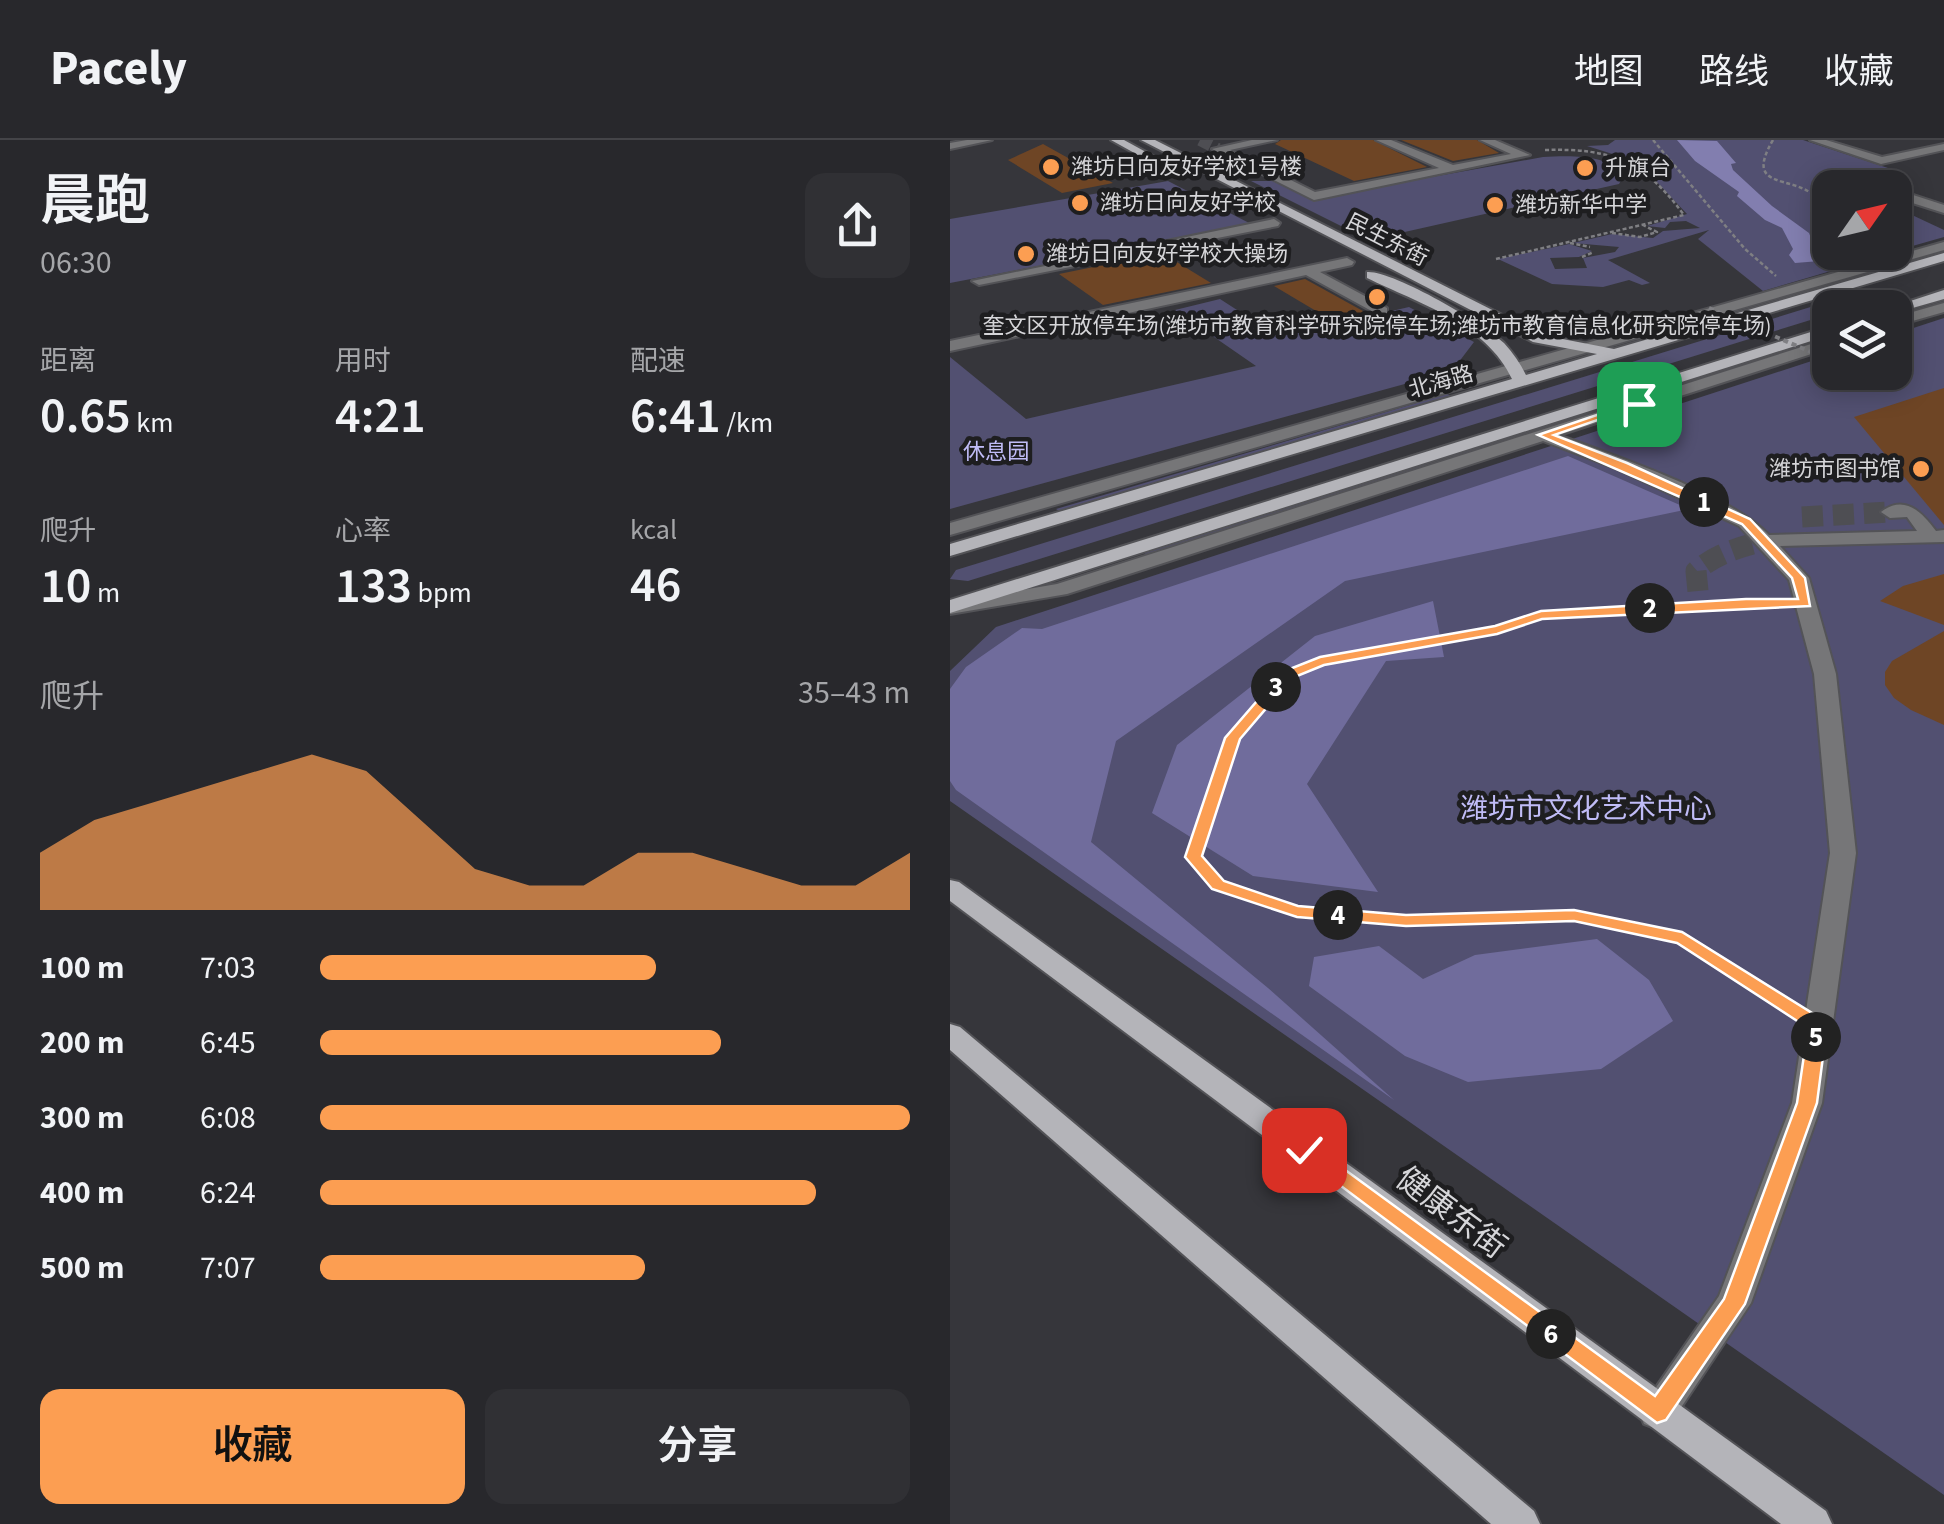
<!DOCTYPE html>
<html lang="zh">
<head>
<meta charset="utf-8">
<style>
	:root { --surface:#28282c; --page:#303034; --text:#f1f3f6; --muted:#a5a6a9; --line:#444448; --accent:#fc9e52 }
	body { margin:0; font-family:"Source Sans 3","Noto Sans SC",sans-serif; background:var(--page); color:var(--text); height:100vh; display:flex; flex-direction:column; font-size:38px; white-space:nowrap }
	* { box-sizing:border-box; margin:0 }
	p { font-size:32px; color:var(--muted) }
	.icon { flex:none; width:55px; height:55px; fill:none; stroke:currentColor; stroke-width:2; stroke-linecap:round; stroke-linejoin:round }
	.map { position:relative; flex:1; overflow:hidden }
	.side { display:flex; flex-direction:column; background:var(--surface); width:950px }
	.side>* { flex:none }
	.needle { width:65px; rotate:56deg }
	.fabs { position:absolute; left:862px; top:30px; display:grid; gap:20px }
	.fabs a { display:grid; place-items:center; width:100px; height:100px; border-radius:20px; background:var(--surface); box-shadow:0 5px 25px #0003,0 0 0 2px var(--line); font-size:50px }
	.pin { position:absolute; display:grid; place-items:center; width:85px; height:85px; color:#fff; margin:-42px; border-radius:20px; box-shadow:0 5px 15px #0006 }
	.km { position:absolute; width:50px; height:50px; margin:-25px; border-radius:50%; background:#222; color:#fff; font-size:28px; line-height:50px; text-align:center }
	.round { display:grid; place-items:center; flex:none; width:105px; height:105px; border-radius:20px; background:var(--page) }
	.headline { display:flex; align-items:center; justify-content:space-between; height:170px; padding:0 40px }
	h1 { font-size:55px; font-weight:600; line-height:75px }
	.stats { display:grid; grid-template-columns:repeat(3,1fr); gap:15px; height:170px; padding:10px 40px }
	.stats div { display:grid; align-content:center }
	.stats b { font-size:50px; font-weight:600 }
	.stats small { font-size:28px; font-weight:400 }
	.stats p { font-size:28px }
	.chart { height:280px; padding:20px 40px }
	.chart p { display:flex; justify-content:space-between }
	.chart svg { width:100%; height:180px; margin-top:10px; fill:var(--accent); opacity:.7 }
	.cta { display:flex; gap:20px; margin-top:auto; padding:20px 40px }
	.cta a { flex:1; height:115px; border-radius:20px; background:var(--accent); color:#111; font-size:40px; font-weight:600; line-height:115px; text-align:center }
	.cta a+a { background:var(--page); color:var(--text) }
	ul { padding:0 40px; list-style:none; font-size:32px }
	li { display:grid; grid-template-columns:160px 120px 1fr; align-items:center; height:75px }
	li i { height:25px; border-radius:12px; background:var(--accent) }
	header { display:flex; align-items:center; gap:60px; box-sizing:border-box; height:140px; padding:0 50px; background:var(--surface); border-bottom:2px solid var(--line) }
	header strong { font-size:48px }
	nav { display:flex; gap:55px; margin-inline-start:auto; font-size:35px }
	main { display:flex; flex:1; min-height:0 }
	.map>svg:first-child { display:block }
	.green { fill:#525071 }
	.forest { fill:#706c9c }
	.water { fill:#827eaf }
	.building { fill:#6e4525 }
	.lines { fill:none; stroke-linecap:round; stroke-linejoin:round }
	.minor-tunnel-far1 { stroke:#4e4e53; stroke-width:12; stroke-dasharray:12 6; stroke-linecap:butt }
	.minor-tunnel { stroke:#4e4e53; stroke-width:21; stroke-dasharray:21 10; stroke-linecap:butt }
	.minor-casing { stroke:#535357; stroke-width:4 }
	.major-casing { stroke:#535357; stroke-width:4 }
	.path-far2 { stroke:#7f7f83; stroke-width:2.5; stroke-dasharray:4 2.5; stroke-linecap:butt }
	.path-far1 { stroke:#7f7f83; stroke-width:5; stroke-dasharray:6 4; stroke-linecap:butt }
	.path { stroke:#7f7f83; stroke-width:6; stroke-dasharray:8 5; stroke-linecap:butt }
	.minor { fill:#767678; fill-rule:evenodd }
	.major { fill:#b4b4b9; fill-rule:evenodd }
	.path-bridge { stroke:#7f7f83; stroke-width:4; stroke-dasharray:5 4; stroke-linecap:butt }
	.route { fill:#fc9e52; stroke:#fff; stroke-width:2.5 }
	.poi-dot { fill:#fc9e52; stroke:#1e1e20; stroke-width:4 }
	.labels { text-anchor:middle; dominant-baseline:central; stroke-width:9; stroke-linejoin:round; paint-order:stroke }
	.far-poi-label { font-size:22px; fill:#d6d6d9; stroke:#1e1e20; text-anchor:start }
	.far-street-label { font-size:22px; fill:#d6d6d9; stroke:#1e1e20 }
	.far-park-label { font-size:22px; fill:#c0bcf7; stroke:#1e1e20 }
	.park-label { font-size:28px; fill:#c0bcf7; stroke:#1e1e20 }
	.near-street-label { font-size:32px; fill:#d6d6d9; stroke:#1e1e20 }
</style>
</head>
<body>
<header>
<strong>Pacely</strong>
<nav><a>地图</a><a>路线</a><a>收藏</a></nav>
</header>
<main>
<section class="side">
<div class="headline"><div><h1>晨跑</h1><p>06:30</p></div><a class="round"><svg class="icon" aria-label="share" viewBox="0 0 24 24"><path d="M12 15V3M7 8l5-5 5 5M5 13v7h14v-7"/></svg></a></div>
<div class="stats">
<div><p>距离</p><b>0.65<small> km</small></b></div>
<div><p>用时</p><b>4:21</b></div>
<div><p>配速</p><b>6:41<small> /km</small></b></div>
</div>
<div class="stats">
<div><p>爬升</p><b>10<small> m</small></b></div>
<div><p>心率</p><b>133<small> bpm</small></b></div>
<div><p>kcal</p><b>46</b></div>
</div>
<div class="chart"><p><span>爬升</span>35–43 m</p>
<svg viewBox="0 0 160 44" preserveAspectRatio="none"><path d="M0 44V30L10 22L20 18L30 14L40 10L50 6L60 10L70 22L80 34L90 38L100 38L110 30L120 30L130 34L140 38L150 38L160 30V44z"/></svg>
</div>
<ul>
<li><b>100 m</b>7:03<i style="width:57%"></i></li>
<li><b>200 m</b>6:45<i style="width:68%"></i></li>
<li><b>300 m</b>6:08<i style="width:100%"></i></li>
<li><b>400 m</b>6:24<i style="width:84%"></i></li>
<li><b>500 m</b>7:07<i style="width:55%"></i></li>
</ul>
<div class="cta"><a>收藏</a><a>分享</a></div>
</section>
<div class="map">
<svg width="994" height="1384" viewBox="0 0 994 1384">
	<rect width="100%" height="100%" fill="#36363b"/>
	<g class="green">
		<path d="M 665,0 L 853,0 L 938,28 L 879,37 L 886,47 L 880,48 L 880,112 L 942,113 L 813,151 L 748,99 L 759,90 L 658,120 L 700,143 L 692,145 L 679,140 L 653,147 L 602,144 L 548,119 L 619,104 L 642,111 L 629,117 L 600,118 L 605,129 L 637,128 L 633,118 L 665,112 L 669,107 L 623,103 L 662,94 L 703,98 L 713,91 L 750,88 L 736,81 L 720,82 L 715,88 L 697,86 L 737,74 L 688,22 L 637,6 L 658,5 Z"/>
		<path d="M 593,17 C 618,16 661,13 673,37 L 669,44 L 419,100 L 301,41 L 323,41 L 360,59 Z"/>
		<path d="M 218,41 L 303,85 L 0,143 L 0,79 Z"/>
		<path d="M 945,67 L 994,90 L 994,97 L 945,111 Z"/>
		<path d="M 270,159 L 329,197 L 459,167 L 524,202 L 502,231 L 0,369 L 0,217 L 76,279 L 306,226 L 225,170 Z"/>
		<path d="M 880,161 L 897,167 L 880,168 L 880,174 L 18,441 L 0,439 L 6,430 Z"/>
		<path d="M 994,178 L 994,1355 L 0,661 L 0,531 L 46,487 L 880,215 L 880,232 L 945,232 L 945,194 Z"/>
		<path d="M 823,211 L 831,214 L 506,318 L 500,314 Z"/>
		<path d="M 497,254 L 504,257 L 112,373 L 106,369 Z"/>
		<path d="M 473,323 L 480,326 L 198,416 L 192,411 Z"/>
	</g>
	<g class="forest">
		<path d="M 618,316 L 739,369 L 395,441 L 166,601 L 141,702 L 318,848 L 444,960 L 6,650 L 0,641 L 0,549 L 16,527 L 72,488 L 92,489 Z"/>
		<path d="M 483,461 L 494,517 L 436,521 L 357,644 L 428,752 L 303,736 L 202,673 L 227,605 L 365,496 Z"/>
		<path d="M 647,799 L 699,840 L 723,881 L 651,929 L 518,942 L 455,916 L 359,846 L 364,817 L 429,806 L 473,839 L 525,815 Z"/>
	</g>
	<path class="water" d="M 727,0 L 767,1 L 786,23 L 781,24 L 783,30 L 822,66 L 859,93 L 870,121 L 845,123 L 839,115 L 843,109 L 832,88 L 815,80 L 787,56 L 789,52 L 745,21 Z"/>
	<g class="building">
		<path d="M 331,0 L 423,0 L 477,27 L 404,41 L 325,4 Z"/>
		<path d="M 451,0 L 527,0 L 549,13 L 503,21 Z"/>
		<path d="M 93,4 L 163,43 L 112,53 L 58,20 Z"/>
		<path d="M 212,113 L 261,143 L 153,165 L 109,134 Z"/>
		<path d="M 355,139 L 422,176 L 388,184 L 324,146 Z"/>
		<path d="M 994,248 L 994,385 L 904,277 Z"/>
		<path d="M 994,434 L 994,485 L 930,461 L 953,446 Z"/>
		<path d="M 994,491 L 994,585 L 961,570 L 944,558 L 935,545 L 935,532 L 942,521 Z"/>
	</g>
	<g class="lines">
		<path class="minor-tunnel-far1" d="M 250,0 L 268,9"/>
		<g class="minor-tunnel">
			<path d="M 852,377 L 940,372"/>
			<path d="M 748,451 L 746,431 C 766,414 789,407 814,401"/>
		</g>
		<g class="minor-casing">
			<g id="minor">
				<path d="M 17,0 L 42,0 L 0,9 L 0,3 Z"/>
				<path d="M 302,0 L 327,0 L 280,10 L 365,52 L 489,28 L 426,0 L 441,0 L 503,25 L 561,14 L 530,0 L 545,0 L 580,15 L 364,60 L 262,9 Z"/>
				<path d="M 860,0 L 876,0 L 932,17 L 994,4 L 994,10 L 931,24 Z"/>
				<path d="M 957,53 L 994,65 L 994,73 L 953,60 Z"/>
				<path d="M 324,79 L 330,83 L 328,86 L 29,145 L 22,141 Z"/>
				<path d="M 994,102 L 994,110 L 0,395 L 0,383 Z"/>
				<path d="M 397,118 L 404,122 L 402,125 L 370,132 L 437,168 L 437,174 L 427,174 L 356,135 L 0,211 L 0,201 Z"/>
				<path d="M 994,163 L 994,172 L 945,186 L 945,177 Z"/>
				<path d="M 880,198 L 880,208 L 609,295 C 665,316 781,355 819,395 L 967,391 L 957,377 L 940,378 L 931,372 C 954,354 971,371 986,391 L 994,390 L 994,402 L 830,406 L 859,438 L 886,534 L 906,713 L 872,963 L 801,1163 L 720,1284 L 707,1289 L 694,1284 L 689,1272 L 769,1156 L 842,963 L 880,713 L 864,534 L 839,440 L 789,386 L 667,329 L 593,301 L 117,454 L 0,474 L 0,462 L 107,444 Z"/>
			</g>
		</g>
		<g class="major-casing">
			<g id="major">
				<path d="M 161,0 L 174,0 L 216,23 L 206,25 Z"/>
				<path d="M 191,0 L 205,0 L 592,195 L 664,209 L 994,113 L 994,121 L 0,416 L 0,404 L 562,239 C 537,184 468,163 417,138 L 417,132 C 442,130 535,184 554,203 C 563,213 570,223 576,235 L 647,214 L 583,202 Z"/>
				<path d="M 994,150 L 994,159 L 945,173 L 945,168 L 939,168 Z"/>
				<path d="M 880,186 L 880,195 L 0,473 L 0,460 Z"/>
				<path d="M 0,740 L 9,742 L 876,1371 L 882,1384 L 831,1384 L 0,761 Z"/>
				<path d="M 0,884 L 10,887 L 584,1371 L 590,1384 L 541,1384 L 0,910 Z"/>
			</g>
		</g>
		<g class="path-far2">
			<path d="M 703,0 L 795,109 L 826,136"/>
			<path d="M 823,0 C 793,51 842,34 866,57 C 872,62 876,72 880,78"/>
			<path d="M 662,93 L 690,97 L 707,92 L 693,85"/>
			<path d="M 620,103 L 640,107"/>
			<path d="M 632,117 L 644,112"/>
			<path d="M 546,119 L 734,75 C 694,21 662,8 595,10"/>
		</g>
		<path class="path-far1" d="M 276,619 L 283,598 L 337,535 L 370,521 L 547,490 L 591,475 L 829,463"/>
		<path class="path" d="M 277,617 L 243,717 L 268,745 L 347,771 L 456,780 L 624,776 L 732,798 L 841,869"/>
		<use href="#minor" class="minor"/>
		<use href="#major" class="major"/>
		<path class="path-bridge" d="M 759,168 L 861,212"/>
	</g>
	<path class="route" d="M 685,262 L 694,264 L 604,295 L 677,323 L 800,379 L 855,438 L 860,466 L 592,479 L 547,494 L 374,525 L 342,538 L 290,599 L 252,716 L 274,741 L 348,766 L 456,775 L 624,770 L 732,792 L 875,881 L 877,886 L 867,963 L 795,1164 L 716,1280 L 707,1283 L 343,1010 L 346,1005 L 361,1005 L 705,1256 L 774,1159 L 847,963 L 858,888 L 727,803 L 624,781 L 456,786 L 347,777 L 262,749 L 235,717 L 275,598 L 332,532 L 370,517 L 545,486 L 591,471 L 796,459 L 848,459 L 842,438 L 792,384 L 588,295 Z"/>
	<g class="poi-dot">
		<circle cx="101" cy="27" r="10"/>
		<circle cx="635" cy="28" r="10"/>
		<circle cx="130" cy="63" r="10"/>
		<circle cx="545" cy="65" r="10"/>
		<circle cx="76" cy="114" r="10"/>
		<circle cx="427" cy="157" r="10"/>
		<circle cx="971" cy="329" r="10"/>
	</g>
	<g class="labels">
		<g class="far-poi-label">
			<text x="121" y="27">潍坊日向友好学校1号楼</text>
			<text x="655" y="28">升旗台</text>
			<text x="150" y="63">潍坊日向友好学校</text>
			<text x="565" y="65">潍坊新华中学</text>
			<text x="96" y="114">潍坊日向友好学校大操场</text>
			<text x="427" y="186" text-anchor="middle">奎文区开放停车场(潍坊市教育科学研究院停车场;潍坊市教育信息化研究院停车场)</text>
			<text x="951" y="329" text-anchor="end">潍坊市图书馆</text>
		</g>
		<g class="far-street-label">
			<text transform="translate(437 100) rotate(27)">民生东街</text>
			<text transform="translate(491 242) rotate(-16)">北海路</text>
		</g>
		<g class="far-park-label">
			<text x="46" y="312">休息园</text>
		</g>
		<g class="park-label">
			<text x="636" y="669">潍坊市文化艺术中心</text>
		</g>
		<g class="near-street-label">
			<text transform="translate(501 1073) rotate(37)">健康东街</text>
		</g>
	</g>
</svg>
<div class="fabs">
<a><svg class="needle" viewBox="-14 -14 28 28"><path d="M0-13l5 13h-10z" fill="#e53935"/><path d="M0 13l5-13h-10z" fill="#a5a6a9"/></svg></a>
<a><svg class="icon" aria-label="layers" viewBox="0 0 24 24"><path d="M12 4l9 5-9 5-9-5zM3 14l9 5 9-5"/></svg></a>
</div>
<div class="pin" style="left:689px;top:264px;background:#1e9e55"><svg class="icon" aria-label="arrive" viewBox="0 0 24 24"><path d="M6 21V4h12l-3 4 3 4H6"/></svg></div>
<div class="pin" style="left:354px;top:1010px;background:#d93025"><svg class="icon" aria-label="check" viewBox="0 0 24 24"><path d="M5 12l5 5 9-10"/></svg></div>
<b class="km" style="left:754px;top:362px">1</b>
<b class="km" style="left:700px;top:468px">2</b>
<b class="km" style="left:326px;top:547px">3</b>
<b class="km" style="left:388px;top:775px">4</b>
<b class="km" style="left:866px;top:897px">5</b>
<b class="km" style="left:601px;top:1194px">6</b>
</div>
</main>
</body>
</html>
